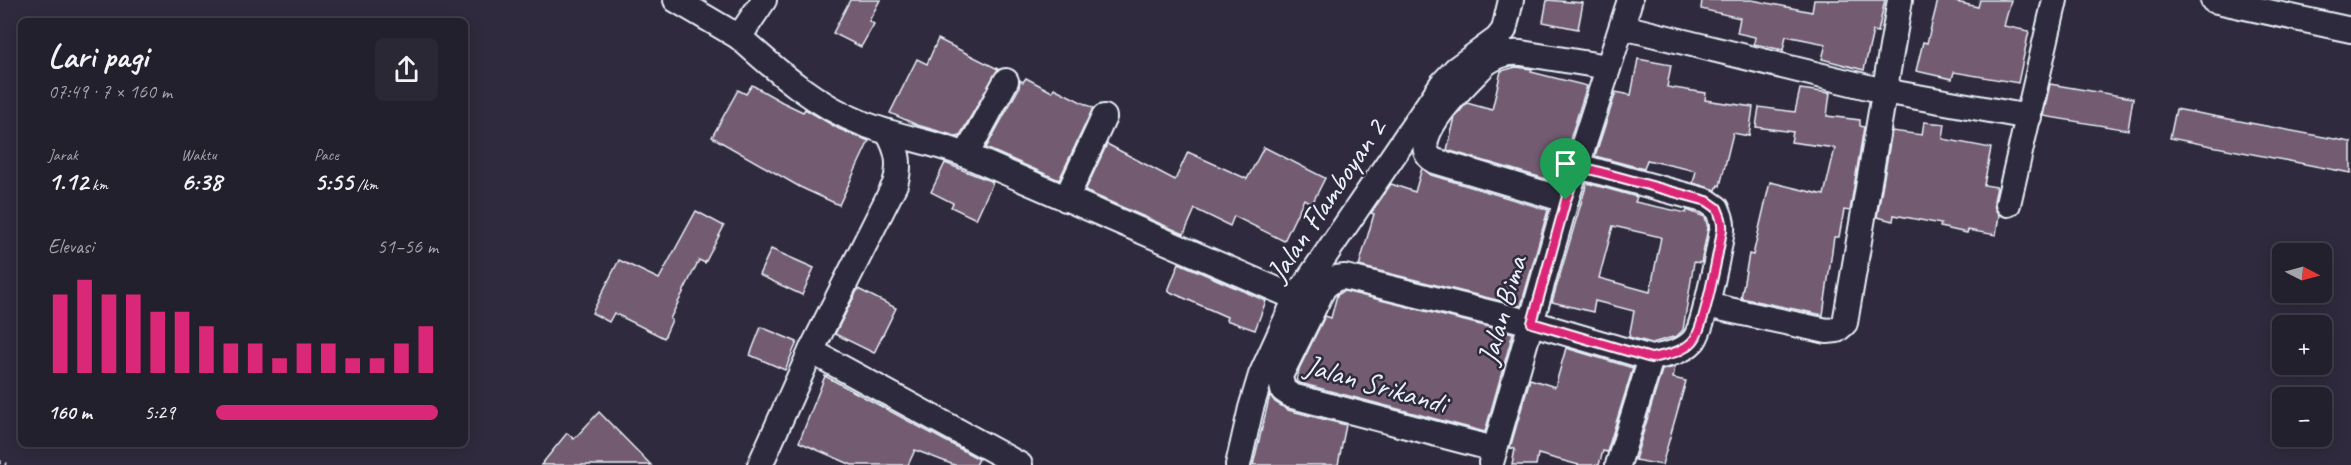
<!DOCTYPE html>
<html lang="id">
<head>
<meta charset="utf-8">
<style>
	:root { --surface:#23202e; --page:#2b2836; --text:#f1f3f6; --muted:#a3a3aa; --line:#403e4a; --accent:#db2777 }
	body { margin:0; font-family:Caveat,sans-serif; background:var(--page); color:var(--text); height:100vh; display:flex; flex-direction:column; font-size:22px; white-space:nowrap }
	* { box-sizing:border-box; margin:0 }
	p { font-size:20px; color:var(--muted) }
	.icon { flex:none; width:33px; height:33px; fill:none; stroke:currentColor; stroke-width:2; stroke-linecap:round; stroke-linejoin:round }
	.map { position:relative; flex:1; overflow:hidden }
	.panel { position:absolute; left:18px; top:18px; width:450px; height:429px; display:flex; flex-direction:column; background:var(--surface); border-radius:9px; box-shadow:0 3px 15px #0003,0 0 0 2px var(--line) }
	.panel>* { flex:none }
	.needle { width:39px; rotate:96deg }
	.controls { position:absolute; left:2272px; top:243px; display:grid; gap:12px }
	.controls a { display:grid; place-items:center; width:60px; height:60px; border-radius:9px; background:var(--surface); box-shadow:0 3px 15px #0003,0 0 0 2px var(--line); font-size:30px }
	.pin { position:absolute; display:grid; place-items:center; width:51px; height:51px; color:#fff; margin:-62px -26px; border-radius:50% 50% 50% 0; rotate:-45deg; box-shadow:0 0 6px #0007 }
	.pin .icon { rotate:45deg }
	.round { display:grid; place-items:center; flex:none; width:63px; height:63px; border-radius:9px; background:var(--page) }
	.summary { display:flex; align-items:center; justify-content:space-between; height:102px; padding:0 30px }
	h1 { font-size:33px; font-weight:600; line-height:45px }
	.metrics { display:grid; grid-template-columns:repeat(3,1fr); gap:9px; height:102px; padding:6px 30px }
	.metrics div { display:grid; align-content:center }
	.metrics b { font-size:26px; font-weight:600 }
	.metrics small { font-size:16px; font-weight:400 }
	.metrics p { font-size:16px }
	.chart { height:168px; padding:12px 30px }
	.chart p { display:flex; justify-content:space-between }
	.chart svg { width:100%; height:108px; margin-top:6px; stroke:var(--accent); stroke-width:6 }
	ul { padding:0 30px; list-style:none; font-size:20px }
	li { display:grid; grid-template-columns:96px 72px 1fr; align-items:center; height:45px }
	li i { height:15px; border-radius:8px; background:var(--accent) }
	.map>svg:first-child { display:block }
	.building { fill:#735c71; stroke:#e8f1f8; stroke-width:1.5; fill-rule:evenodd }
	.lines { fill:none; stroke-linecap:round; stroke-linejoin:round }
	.street-casing { stroke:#e8f1f8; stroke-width:28 }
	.path { stroke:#e8f1f8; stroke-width:4; stroke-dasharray:1.5 4.5; stroke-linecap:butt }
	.street { stroke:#2f2a3d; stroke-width:24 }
	.route-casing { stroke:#fff; stroke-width:12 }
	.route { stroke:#db2777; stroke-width:8 }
	.labels { text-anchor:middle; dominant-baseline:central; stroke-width:5; stroke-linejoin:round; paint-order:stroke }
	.street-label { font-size:30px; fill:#e8f1f8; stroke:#2f2a3d }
</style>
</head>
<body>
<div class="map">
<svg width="2351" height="465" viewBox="0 0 2351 465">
	<rect width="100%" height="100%" fill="#2f2a3d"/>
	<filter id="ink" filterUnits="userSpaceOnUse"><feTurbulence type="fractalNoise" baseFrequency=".0167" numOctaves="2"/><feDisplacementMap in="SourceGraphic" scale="12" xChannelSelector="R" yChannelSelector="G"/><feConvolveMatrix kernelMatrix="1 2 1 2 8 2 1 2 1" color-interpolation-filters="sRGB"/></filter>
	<g filter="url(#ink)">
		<g class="building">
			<path d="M 850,0 L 880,0 L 869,21 L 874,24 L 861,47 L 833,33 Z"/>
			<path d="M 1547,0 L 1583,3 L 1578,29 L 1543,22 Z"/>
			<path d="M 1702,0 L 1752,0 L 1812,12 L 1814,0 L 1885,0 L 1878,32 L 1873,31 L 1864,70 L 1822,59 L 1826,44 L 1786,36 L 1783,50 L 1754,44 L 1755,37 L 1737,33 L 1740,18 L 1701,9 Z"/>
			<path d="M 1938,0 L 1948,0 L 1978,7 L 1980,0 L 2011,0 L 2004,26 L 2029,31 L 2018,83 L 1954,72 L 1952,79 L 1916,71 L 1923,42 L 1927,43 Z"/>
			<path d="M 938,39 L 998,69 L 959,137 L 917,125 L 890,113 L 917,59 L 927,64 Z"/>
			<path d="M 1638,59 L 1671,65 L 1667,87 L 1706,93 L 1705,100 L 1753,107 L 1749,136 L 1733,133 L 1720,186 L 1718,185 L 1716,190 L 1693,183 L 1696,171 L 1647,160 L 1644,169 L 1595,156 L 1616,92 L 1631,95 Z"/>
			<path d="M 1516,67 L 1532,69 L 1531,72 L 1587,86 L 1567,149 L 1557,147 L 1546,179 L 1447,150 L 1455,117 L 1465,105 L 1467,103 L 1492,110 L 1501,71 Z"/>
			<path d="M 1026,78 L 1052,92 L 1054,88 L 1093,108 L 1059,180 L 986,148 L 1019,88 L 1020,80 L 1023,82 Z"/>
			<path d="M 2050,84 L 2133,98 L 2128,130 L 2043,116 Z"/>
			<path d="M 752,85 L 782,102 L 803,112 L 805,109 L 839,129 L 869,141 L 839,205 L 800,187 L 712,137 L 738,90 L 746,94 Z"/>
			<path d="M 1800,89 L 1830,93 L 1827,116 L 1860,120 L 1860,126 L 1864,127 L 1850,211 L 1844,210 L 1839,237 L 1834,237 L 1823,315 L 1741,298 L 1749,254 L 1753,255 L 1770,182 L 1824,195 L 1835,148 L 1791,142 L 1793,132 L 1756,127 L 1759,107 L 1795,112 Z"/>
			<path d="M 2176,109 L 2351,142 L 2351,173 L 2170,138 Z"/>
			<path d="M 1924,122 L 1945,124 L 1943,139 L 1991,148 L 1984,185 L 1997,187 L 1994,201 L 1995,209 L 1999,215 L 1996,235 L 1968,230 L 1967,233 L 1940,227 L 1941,224 L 1894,215 L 1893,221 L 1877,217 L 1892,131 L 1922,135 Z"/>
			<path d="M 1107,144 L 1175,180 L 1188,152 L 1247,179 L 1264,147 L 1325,178 L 1312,204 L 1304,199 L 1284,241 L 1234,216 L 1230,226 L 1195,209 L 1184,234 L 1085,191 Z"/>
			<path d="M 945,163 L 993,182 L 976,219 L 951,207 L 953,203 L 931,192 Z"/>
			<path d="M 1422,168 L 1431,175 L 1548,210 L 1521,306 L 1359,266 L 1374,214 L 1371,213 L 1391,184 L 1415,192 Z"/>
			<path d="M 1587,183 L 1637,197 L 1635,202 L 1686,213 L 1687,210 L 1705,217 L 1708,228 L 1701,263 L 1694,262 L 1683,330 L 1677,336 L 1652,343 L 1629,337 L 1634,311 L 1595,301 L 1593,312 L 1552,302 ZM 1613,226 L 1661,237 L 1650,292 L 1599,278 Z"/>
			<path d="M 696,211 L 724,226 L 705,263 L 699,260 L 670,319 L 672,320 L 664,338 L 614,313 L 609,322 L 592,313 L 619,260 L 659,279 Z"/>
			<path d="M 771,249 L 814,268 L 802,295 L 759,275 Z"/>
			<path d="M 1179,263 L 1266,301 L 1255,330 L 1226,320 L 1227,317 L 1168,291 Z"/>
			<path d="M 858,289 L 896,308 L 874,353 L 835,334 Z"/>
			<path d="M 1344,291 L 1513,333 L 1485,432 L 1296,382 L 1299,369 L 1325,316 L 1331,318 L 1337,295 Z"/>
			<path d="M 761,327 L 797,342 L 785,370 L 750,355 Z"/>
			<path d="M 1566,348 L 1633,368 L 1607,452 L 1603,451 L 1599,465 L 1579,465 L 1538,454 L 1536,465 L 1512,465 L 1515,449 L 1510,448 L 1530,379 L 1555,387 Z"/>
			<path d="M 1675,367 L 1673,378 L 1686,381 L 1662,465 L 1635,460 L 1662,370 Z"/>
			<path d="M 825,376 L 979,459 L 976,465 L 954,465 L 915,450 L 908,465 L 852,465 L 799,442 Z"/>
			<path d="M 1270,395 L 1275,402 L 1288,410 L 1346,425 L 1338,465 L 1253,465 Z"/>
			<path d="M 599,412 L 651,465 L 541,465 L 567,433 L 574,439 Z"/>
		</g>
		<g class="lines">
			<g class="street-casing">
				<g id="street">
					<path d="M 676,0 L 739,37"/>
					<path d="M 764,0 L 739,37 C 778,72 815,105 864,124 C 897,137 933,142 966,155 L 1296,298"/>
					<path d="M 2213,0 L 2351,30"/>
					<path d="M 1623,27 L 1884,91 L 2029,117"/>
					<path d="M 966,155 L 1006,81"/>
					<path d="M 1066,199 L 1104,117"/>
					<path d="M 1566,200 L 1435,161 C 1400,142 1471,79 1486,63 C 1498,55 1507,52 1521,53 L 1608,67"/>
					<path d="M 2008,204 L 2055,0"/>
					<path d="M 1706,305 L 1827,331 L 1837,330 L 1845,323 L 1900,0"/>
					<path d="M 811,351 L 1020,465"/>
					<path d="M 1494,449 L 1292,396 L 1283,390 L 1280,376 L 1324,287 L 1336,278 L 1345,277 L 1532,323 L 1651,358 C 1665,355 1682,353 1693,341 C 1704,330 1719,249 1722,230 C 1723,222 1720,215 1717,208 L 1707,201 L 1578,166"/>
					<path d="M 1491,463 L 1566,200 L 1630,0"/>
					<path d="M 760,465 L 811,351 L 895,184 C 901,165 898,150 888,133"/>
					<path d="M 1238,465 L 1251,408 L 1261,375 L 1296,298 L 1442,84 L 1456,69 L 1497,39 L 1504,30 L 1511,0"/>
					<path d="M 1618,465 L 1651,358"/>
				</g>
			</g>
			<path class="path" d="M 0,462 L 8,465"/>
			<use href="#street" class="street"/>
		</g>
	</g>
	<g class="lines" filter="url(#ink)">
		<g class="route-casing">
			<path id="route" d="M 1578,166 L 1707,201 L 1717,208 C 1720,215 1723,222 1722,230 C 1719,249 1704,330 1693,341 C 1682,353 1665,355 1651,358 L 1532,323 L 1566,200 Z"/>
		</g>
		<use href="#route" class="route"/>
	</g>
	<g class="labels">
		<g class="street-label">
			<text transform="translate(1326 200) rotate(-56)">Jalan Flamboyan 2</text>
			<text transform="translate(1502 310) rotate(-74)">Jalan Bima</text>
			<text transform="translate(1376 384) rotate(16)">Jalan Srikandi</text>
		</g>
	</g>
</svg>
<div class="controls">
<a><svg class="needle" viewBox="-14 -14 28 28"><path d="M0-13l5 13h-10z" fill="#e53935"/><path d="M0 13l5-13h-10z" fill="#a3a3aa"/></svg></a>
<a>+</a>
<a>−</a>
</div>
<div class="pin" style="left:1566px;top:200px;background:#1e9e55"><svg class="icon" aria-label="arrive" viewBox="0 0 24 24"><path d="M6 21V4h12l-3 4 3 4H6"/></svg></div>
<section class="panel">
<div class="summary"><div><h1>Lari pagi</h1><p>07:49 · 7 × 160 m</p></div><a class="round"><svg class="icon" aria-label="share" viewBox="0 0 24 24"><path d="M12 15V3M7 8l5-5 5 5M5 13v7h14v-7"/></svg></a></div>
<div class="metrics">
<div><p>Jarak</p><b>1.12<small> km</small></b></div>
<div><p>Waktu</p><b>6:38</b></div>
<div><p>Pace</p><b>5:55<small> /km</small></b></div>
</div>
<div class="chart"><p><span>Elevasi</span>51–56 m</p>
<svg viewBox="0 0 160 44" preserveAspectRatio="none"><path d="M5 44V12M15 44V6M25 44V12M35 44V12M45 44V19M55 44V19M65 44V25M75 44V32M85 44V32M95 44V38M105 44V32M115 44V32M125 44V38M135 44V38M145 44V32M155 44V25"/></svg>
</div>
<ul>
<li><b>160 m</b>5:29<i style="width:100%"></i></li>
</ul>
</section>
</div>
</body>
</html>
